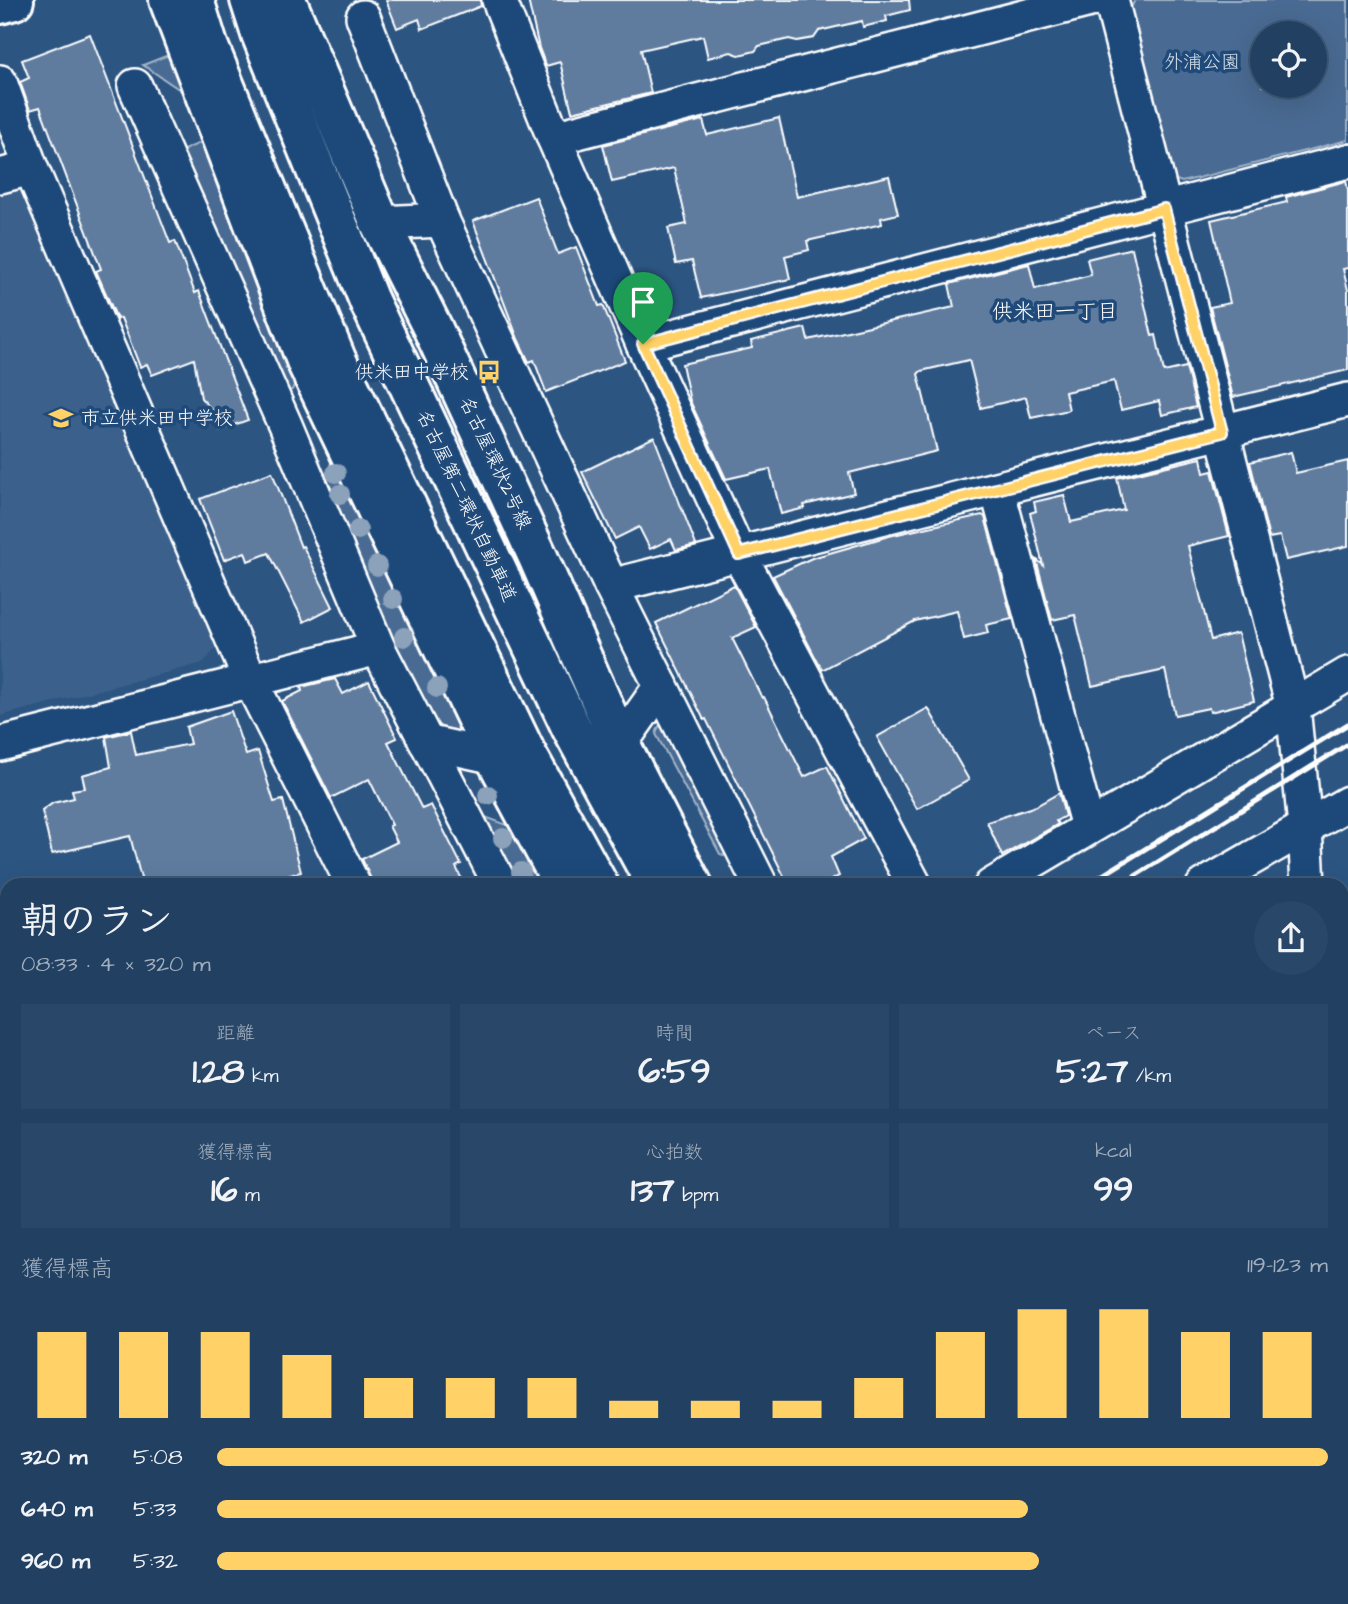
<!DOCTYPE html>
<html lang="ja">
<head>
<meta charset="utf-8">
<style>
	:root { --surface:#214062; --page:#294768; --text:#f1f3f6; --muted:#a2afbe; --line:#3e5977; --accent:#ffd166 }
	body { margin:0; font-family:"Architects Daughter","Klee One",sans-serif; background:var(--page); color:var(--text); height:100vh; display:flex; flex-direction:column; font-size:26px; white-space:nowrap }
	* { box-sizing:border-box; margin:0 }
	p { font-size:23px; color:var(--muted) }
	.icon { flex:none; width:38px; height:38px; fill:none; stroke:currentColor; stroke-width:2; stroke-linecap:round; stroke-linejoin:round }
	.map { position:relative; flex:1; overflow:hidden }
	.drawer { position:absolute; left:0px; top:878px; width:1349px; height:726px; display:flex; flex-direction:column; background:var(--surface); border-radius:21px 21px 0 0; box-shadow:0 7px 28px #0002,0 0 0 2px var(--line) }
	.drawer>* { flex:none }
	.tools { position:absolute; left:1250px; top:21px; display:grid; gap:14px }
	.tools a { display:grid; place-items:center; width:77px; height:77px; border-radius:50%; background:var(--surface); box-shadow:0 7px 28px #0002,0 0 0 2px var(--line); font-size:35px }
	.pin { position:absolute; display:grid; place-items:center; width:60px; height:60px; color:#fff; margin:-72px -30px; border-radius:50% 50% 50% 0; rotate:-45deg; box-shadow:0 0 7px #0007 }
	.pin .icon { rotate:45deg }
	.round { display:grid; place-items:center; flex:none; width:74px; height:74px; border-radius:37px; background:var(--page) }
	.overview { display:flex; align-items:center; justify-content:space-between; height:119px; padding:0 21px }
	h1 { font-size:38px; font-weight:700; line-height:52px }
	.figures { display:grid; grid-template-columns:repeat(3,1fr); gap:10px; height:119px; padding:7px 21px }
	.figures div { display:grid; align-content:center; border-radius:0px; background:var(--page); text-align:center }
	.figures b { font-size:35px; font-weight:700 }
	.figures small { font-size:19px; font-weight:400 }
	.figures p { font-size:19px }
	.chart { height:196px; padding:14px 21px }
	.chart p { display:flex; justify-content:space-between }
	.chart svg { width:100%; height:126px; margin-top:7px; stroke:var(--accent); stroke-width:6 }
	ul { padding:0 21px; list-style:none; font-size:23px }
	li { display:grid; grid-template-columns:112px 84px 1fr; align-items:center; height:52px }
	li i { height:18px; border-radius:9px; background:var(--accent) }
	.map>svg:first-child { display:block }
	.built { fill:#3b618b }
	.green { fill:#486b92; stroke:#a4b5c8; stroke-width:2; fill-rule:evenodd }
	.building { fill:#5e7c9f; stroke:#fff; stroke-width:2 }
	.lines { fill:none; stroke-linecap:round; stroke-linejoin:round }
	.minor-casing { stroke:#fff; stroke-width:38 }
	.tertiary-casing { stroke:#fff; stroke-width:44 }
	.primary-casing { stroke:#fff; stroke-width:44 }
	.trunk-casing { stroke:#fff; stroke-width:44 }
	.motorway-casing { stroke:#fff; stroke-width:44 }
	.minor { stroke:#1f4a7a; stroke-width:33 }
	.tertiary { stroke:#1f4a7a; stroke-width:38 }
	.primary { stroke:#1f4a7a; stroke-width:38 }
	.trunk { stroke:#1f4a7a; stroke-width:38 }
	.motorway { stroke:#1f4a7a; stroke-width:38 }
	.rail { stroke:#fff; stroke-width:5 }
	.tree { fill:#8ca2bb }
	.route-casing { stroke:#fff; stroke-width:14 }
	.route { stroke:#ffd166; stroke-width:9 }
	.labels { text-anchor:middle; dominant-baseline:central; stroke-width:7; stroke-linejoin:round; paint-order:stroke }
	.park-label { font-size:19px; fill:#dae1e9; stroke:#1f4a7a }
	.poi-label { font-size:19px; fill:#fff; stroke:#1f4a7a; text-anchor:end }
	.street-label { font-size:19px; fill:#fff; stroke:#1f4a7a }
	.neighbourhood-label { font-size:21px; fill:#fff; stroke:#1f4a7a }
</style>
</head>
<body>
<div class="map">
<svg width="1348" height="1604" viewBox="0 0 1348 1604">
	<rect width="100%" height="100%" fill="#2c5582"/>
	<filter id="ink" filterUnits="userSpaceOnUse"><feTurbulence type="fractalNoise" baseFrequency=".0143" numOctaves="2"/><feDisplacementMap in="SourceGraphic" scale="14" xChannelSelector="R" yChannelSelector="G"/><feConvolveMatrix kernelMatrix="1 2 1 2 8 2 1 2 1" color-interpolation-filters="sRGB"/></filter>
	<g filter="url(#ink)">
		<g class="built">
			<path d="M 11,182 L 28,190 L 218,646 L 203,663 L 0,716 L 0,184 Z"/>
			<path d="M 7,1454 L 7,1548 L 0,1552 L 0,1458 Z"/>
		</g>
		<g class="green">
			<path d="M 1135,0 L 1348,0 L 1348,140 L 1182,182 L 1170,178 L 1128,13 ZM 1262,33 L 1314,33 L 1314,86 L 1262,86 Z"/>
			<path d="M 176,52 L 296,381 L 292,390 L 281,393 L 179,152 L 207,140 L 186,94 L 143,65 Z"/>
			<path d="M 338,446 L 476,735 L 454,736 L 433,721 L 417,695 L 324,480 Z"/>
			<path d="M 659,726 L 669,730 L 732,853 L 726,856 L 720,854 L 656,734 Z"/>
			<path d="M 474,801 L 485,817 L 518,829 L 549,885 L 509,885 Z"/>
		</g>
		<g class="building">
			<path d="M 386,0 L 480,0 L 481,6 L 422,29 L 419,19 L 397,28 Z"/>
			<path d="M 528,0 L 909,0 L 910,10 L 886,16 L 887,21 L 863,27 L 862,21 L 819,31 L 814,38 L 797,41 L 789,39 L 759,46 L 755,51 L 739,55 L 731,52 L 708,58 L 703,36 L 641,50 L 651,93 L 572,112 L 560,62 L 546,66 L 539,48 Z"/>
			<path d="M 90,34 L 170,243 L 175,241 L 195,293 L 199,291 L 248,420 L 220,430 L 212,410 L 201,398 L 194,359 L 152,375 L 147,364 L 140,367 L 121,318 L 117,319 L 96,271 L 101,269 L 40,107 L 30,110 L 20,82 L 29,78 L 22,60 Z"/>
			<path d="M 779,118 L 797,197 L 889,176 L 898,214 L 881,218 L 882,224 L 807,241 L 809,250 L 785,256 L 790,279 L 701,298 L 692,261 L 676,264 L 668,228 L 687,224 L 674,168 L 612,182 L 603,145 L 703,120 L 707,135 Z"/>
			<path d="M 1346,181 L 1348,190 L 1348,268 L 1343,269 L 1348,290 L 1348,370 L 1233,397 L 1210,307 L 1230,303 L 1211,220 L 1287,202 L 1286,197 Z"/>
			<path d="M 536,197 L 558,254 L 576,247 L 599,306 L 603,305 L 625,361 L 546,392 L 534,360 L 529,362 L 518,339 L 473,221 Z"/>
			<path d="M 1132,248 L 1152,336 L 1156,335 L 1164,372 L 1186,367 L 1196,407 L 1162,415 L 1159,401 L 1121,410 L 1114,381 L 1065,392 L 1069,410 L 1031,418 L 1026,397 L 981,408 L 969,360 L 921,371 L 918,374 L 937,451 L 849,473 L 854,493 L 804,505 L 805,508 L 781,514 L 770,469 L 726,479 L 690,401 L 682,364 L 752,348 L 751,341 L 805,328 L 808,340 L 954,307 L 949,284 L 1029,264 L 1035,289 L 1091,275 L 1087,259 Z"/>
			<path d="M 654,437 L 696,545 L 676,550 L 671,539 L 650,549 L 639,527 L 615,539 L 582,472 Z"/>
			<path d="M 1291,452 L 1296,473 L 1348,461 L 1348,546 L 1286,560 L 1280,536 L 1269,538 L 1250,462 Z"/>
			<path d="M 1201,458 L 1204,473 L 1212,471 L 1229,536 L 1188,546 L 1211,640 L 1238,633 L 1254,701 L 1210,712 L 1209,708 L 1175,715 L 1165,670 L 1092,686 L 1075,615 L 1052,620 L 1036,559 L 1043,565 L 1030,513 L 1036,511 L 1034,502 L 1064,495 L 1071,522 L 1124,510 L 1117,478 Z"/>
			<path d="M 272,472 L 301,547 L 303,546 L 333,607 L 304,622 L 269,553 L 248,561 L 245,552 L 224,560 L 200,499 Z"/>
			<path d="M 982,515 L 985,517 L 1012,619 L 986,625 L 988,633 L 964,639 L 957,611 L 915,621 L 822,670 L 773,576 L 812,558 L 889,536 Z"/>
			<path d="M 734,585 L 756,627 L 732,638 L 762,698 L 764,697 L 804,777 L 827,766 L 864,839 L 831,857 L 839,876 L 820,886 L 789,886 L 706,719 L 704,720 L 656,623 Z"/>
			<path d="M 335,679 L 343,694 L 369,681 L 397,738 L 388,742 L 422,809 L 431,805 L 461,864 L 456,867 L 465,886 L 374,886 L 362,859 L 397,842 L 389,826 L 392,825 L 369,779 L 331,798 L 282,701 L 302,691 L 301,687 Z"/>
			<path d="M 928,708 L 969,780 L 917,809 L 877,737 Z"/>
			<path d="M 231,711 L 246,755 L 258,751 L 274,802 L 283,800 L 301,872 L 289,875 L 291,886 L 143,886 L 130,836 L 52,854 L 42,811 L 53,803 L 74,798 L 72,790 L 85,788 L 82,775 L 111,767 L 106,737 L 131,731 L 136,755 L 190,744 L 186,727 Z"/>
			<path d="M 1059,793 L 1065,816 L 1056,821 L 1058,824 L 1002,856 L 987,822 L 1036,806 Z"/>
		</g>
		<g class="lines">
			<g class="minor-casing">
				<g id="minor">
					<path d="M 499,0 L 554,138 L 643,344 L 739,554 L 915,886"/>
					<path d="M 1111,0 L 1293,707 L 1305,826 L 1308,886"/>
					<path d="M 363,17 L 442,220 L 611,586"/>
					<path d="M 0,82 L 31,168 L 251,682 L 354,886"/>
					<path d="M 135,86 L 285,425 L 378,648 L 501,886"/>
					<path d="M 554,138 L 1090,0"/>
					<path d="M 0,176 L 31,168"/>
					<path d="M 380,223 L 442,220"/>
					<path d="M 643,344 L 1348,161"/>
					<path d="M 997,489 L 1088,827"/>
					<path d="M 426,742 L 495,757"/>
					<path d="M 0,744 L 378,648"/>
					<path d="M 620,744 L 661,686"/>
					<path d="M 761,886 L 611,586 L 1348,400"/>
					<path d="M 991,886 L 1348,674"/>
					<path d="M 1203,886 L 1348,803"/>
					<path d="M 0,1014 L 7,1012"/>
					<path d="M 0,1275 L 7,1302"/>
					<path d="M 0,1437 L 7,1433"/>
					<path d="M 1342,1465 L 1348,1462"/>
					<path d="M 750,1598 L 754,1604"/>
					<path d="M 913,1598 L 916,1604"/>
					<path d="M 1177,1598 L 1180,1604"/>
					<path d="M 1335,1598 L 1339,1604"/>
					<path d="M 311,1604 L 327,1598"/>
					<path d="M 1142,1604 L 1145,1598"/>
				</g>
			</g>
			<g class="tertiary-casing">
				<path id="tertiary" d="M 0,1569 L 7,1565"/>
			</g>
			<g class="primary-casing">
				<path id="primary" d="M 0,4 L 14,0"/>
			</g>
			<g class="trunk-casing">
				<g id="trunk">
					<path d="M 169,0 L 307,363 L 495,757 L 564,886"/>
					<path d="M 286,0 L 380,223 L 432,327 L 538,557 L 620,744 L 693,886"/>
					<path d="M 981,1598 L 985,1604"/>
					<path d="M 1093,1598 L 1096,1604"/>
				</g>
			</g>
			<g class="motorway-casing">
				<g id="motorway">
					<path d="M 194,0 L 208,45 L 336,359 L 526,753 L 599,886"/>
					<path d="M 250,0 L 261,34 L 369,301 L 572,729 L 657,886"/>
					<path d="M 1012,1598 L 1015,1604"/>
					<path d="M 1070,1598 L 1073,1604"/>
				</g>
			</g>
			<use href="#minor" class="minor"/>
			<use href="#tertiary" class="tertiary"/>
			<use href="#primary" class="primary"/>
			<use href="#trunk" class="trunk"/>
			<use href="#motorway" class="motorway"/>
			<g class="rail">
				<path d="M 1085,886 L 1348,724"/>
				<path d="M 1119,886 L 1348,744"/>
				<path d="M 0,1494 L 7,1490"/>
				<path d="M 0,1515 L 7,1511"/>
			</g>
		</g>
		<g class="tree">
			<circle cx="336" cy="473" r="10"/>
			<circle cx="340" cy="494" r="10"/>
			<circle cx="358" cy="530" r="10"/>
			<circle cx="377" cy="566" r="10"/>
			<circle cx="393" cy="599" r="10"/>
			<circle cx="404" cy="637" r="10"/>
			<circle cx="437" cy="688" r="10"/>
			<circle cx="488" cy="795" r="10"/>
			<circle cx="503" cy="838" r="10"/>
			<circle cx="521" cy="872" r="10"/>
		</g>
	</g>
	<g class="lines" filter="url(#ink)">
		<g class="route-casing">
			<path id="route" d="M 1164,209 L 1222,432 L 739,554 L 643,344 Z"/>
		</g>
		<use href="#route" class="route"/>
	</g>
	<defs>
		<g id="bus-bare" transform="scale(1.89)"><path d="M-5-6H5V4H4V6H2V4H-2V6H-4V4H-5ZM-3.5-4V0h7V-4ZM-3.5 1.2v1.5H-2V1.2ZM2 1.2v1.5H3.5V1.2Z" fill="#ffd166" stroke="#1f4a7a" stroke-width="2.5" paint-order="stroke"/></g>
		<g id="school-bare" transform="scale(1.89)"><path d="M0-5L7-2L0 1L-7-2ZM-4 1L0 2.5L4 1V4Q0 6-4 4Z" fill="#ffd166" stroke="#1f4a7a" stroke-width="2.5" paint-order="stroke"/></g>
	</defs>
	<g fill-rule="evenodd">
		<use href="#bus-bare" x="489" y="372"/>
		<use href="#school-bare" x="61" y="418"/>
	</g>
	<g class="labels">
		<g class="park-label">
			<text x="1202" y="62">外浦公園</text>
		</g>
		<g class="poi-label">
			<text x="469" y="372">供米田中学校</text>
			<text x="81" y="418" text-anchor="start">市立供米田中学校</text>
		</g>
		<g class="street-label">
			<text transform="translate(495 463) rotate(65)">名古屋環状2号線</text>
			<text transform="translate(466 506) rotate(65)">名古屋第二環状自動車道</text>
		</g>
		<g class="neighbourhood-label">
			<text x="1055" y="311">供米田一丁目</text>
		</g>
	</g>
</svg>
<div class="tools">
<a><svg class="icon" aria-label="locate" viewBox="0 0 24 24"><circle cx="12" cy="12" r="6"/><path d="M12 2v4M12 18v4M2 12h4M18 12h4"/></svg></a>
</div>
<div class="pin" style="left:643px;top:344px;background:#1e9e55"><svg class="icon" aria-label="arrive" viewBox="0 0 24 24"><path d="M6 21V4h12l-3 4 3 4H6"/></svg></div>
<section class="drawer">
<div class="overview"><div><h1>朝のラン</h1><p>08:33 · 4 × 320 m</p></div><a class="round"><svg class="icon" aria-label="share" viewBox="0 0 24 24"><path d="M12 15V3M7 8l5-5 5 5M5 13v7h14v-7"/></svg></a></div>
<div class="figures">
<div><p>距離</p><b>1.28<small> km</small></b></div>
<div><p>時間</p><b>6:59</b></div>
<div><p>ペース</p><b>5:27<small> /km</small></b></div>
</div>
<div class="figures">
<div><p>獲得標高</p><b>16<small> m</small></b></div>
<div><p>心拍数</p><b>137<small> bpm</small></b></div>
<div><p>kcal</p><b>99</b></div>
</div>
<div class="chart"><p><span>獲得標高</span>119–123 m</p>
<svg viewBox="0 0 160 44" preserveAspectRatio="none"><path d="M5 44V14M15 44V14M25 44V14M35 44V22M45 44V30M55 44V30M65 44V30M75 44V38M85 44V38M95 44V38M105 44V30M115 44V14M125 44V6M135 44V6M145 44V14M155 44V14"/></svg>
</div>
<ul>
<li><b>320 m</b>5:08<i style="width:100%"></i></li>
<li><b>640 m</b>5:33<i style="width:73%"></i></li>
<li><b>960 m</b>5:32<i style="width:74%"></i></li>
</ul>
</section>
</div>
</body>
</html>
